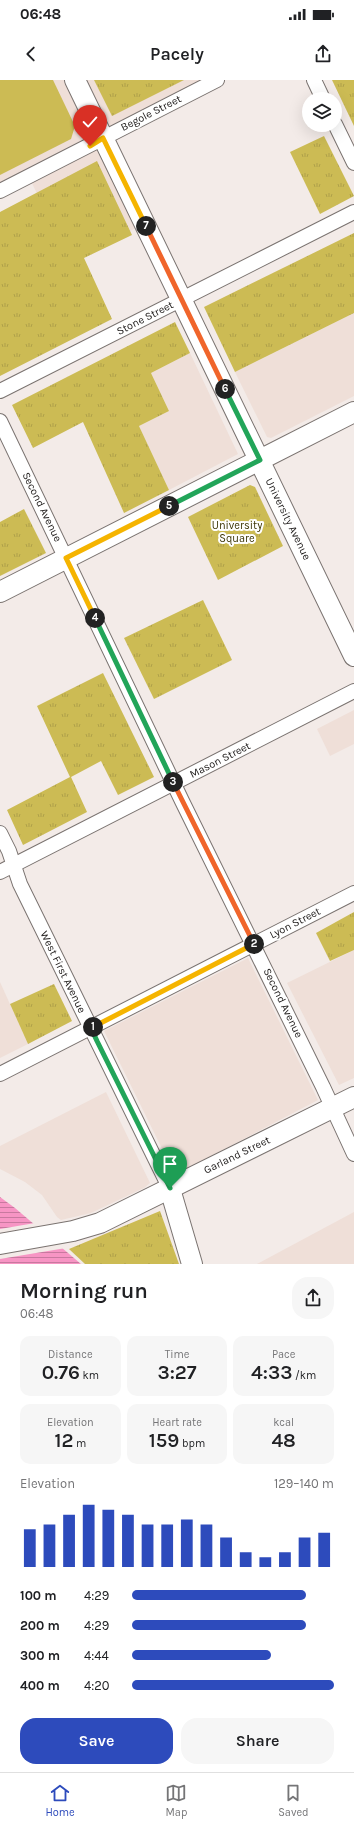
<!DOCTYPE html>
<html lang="en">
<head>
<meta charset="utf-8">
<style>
	:root { --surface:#fff; --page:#f6f6f6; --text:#202124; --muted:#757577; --line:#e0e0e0; --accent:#2d4bbc }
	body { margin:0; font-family:Karla,sans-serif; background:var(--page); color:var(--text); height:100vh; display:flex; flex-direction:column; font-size:15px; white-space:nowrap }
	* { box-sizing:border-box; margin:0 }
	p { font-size:13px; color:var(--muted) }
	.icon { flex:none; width:22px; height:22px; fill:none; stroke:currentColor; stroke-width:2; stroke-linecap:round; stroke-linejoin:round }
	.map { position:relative; height:1184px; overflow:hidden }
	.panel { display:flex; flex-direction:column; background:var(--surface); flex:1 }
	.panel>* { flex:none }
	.controls { position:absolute; left:302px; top:12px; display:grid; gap:8px }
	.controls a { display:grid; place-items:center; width:40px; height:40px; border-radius:50%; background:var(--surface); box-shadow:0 4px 16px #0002; font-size:20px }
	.pin { position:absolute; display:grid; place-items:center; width:34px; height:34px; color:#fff; margin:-41px -17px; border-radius:50% 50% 50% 0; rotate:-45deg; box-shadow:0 0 4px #0007 }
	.pin .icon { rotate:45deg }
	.km { position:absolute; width:20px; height:20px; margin:-10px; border-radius:50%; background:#222; color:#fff; font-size:11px; line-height:20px; text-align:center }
	.round { display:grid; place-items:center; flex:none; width:42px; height:42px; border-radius:16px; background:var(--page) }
	.head { display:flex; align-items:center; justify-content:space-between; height:68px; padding:0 20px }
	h1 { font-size:22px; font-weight:600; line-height:30px }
	.stats { display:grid; grid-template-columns:repeat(3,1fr); gap:6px; height:68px; padding:4px 20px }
	.stats div { display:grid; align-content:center; border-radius:10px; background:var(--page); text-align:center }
	.stats b { font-size:20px; font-weight:600 }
	.stats small { font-size:11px; font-weight:400 }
	.stats p { font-size:11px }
	.chart { height:112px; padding:8px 20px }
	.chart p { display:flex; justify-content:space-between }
	.chart svg { width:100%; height:72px; margin-top:4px; stroke:var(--accent); stroke-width:6 }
	.primary-button { display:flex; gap:8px; margin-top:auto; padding:8px 20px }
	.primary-button a { flex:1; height:46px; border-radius:16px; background:var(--accent); color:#fff; font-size:16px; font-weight:600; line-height:46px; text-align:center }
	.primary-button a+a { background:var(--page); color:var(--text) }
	ul { padding:0 20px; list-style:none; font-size:13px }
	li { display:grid; grid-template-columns:64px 48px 1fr; align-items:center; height:30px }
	li i { height:10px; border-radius:5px; background:var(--accent) }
	.status { display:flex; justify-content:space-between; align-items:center; height:28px; padding:0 20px; background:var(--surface); direction:ltr }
	.status svg { height:11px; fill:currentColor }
	header { display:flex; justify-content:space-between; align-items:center; height:52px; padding:0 20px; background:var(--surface); font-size:18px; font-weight:600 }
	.tabs { display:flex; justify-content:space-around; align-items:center; height:56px; border-top:1px solid var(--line); background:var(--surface); font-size:11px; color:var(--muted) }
	.tabs a { display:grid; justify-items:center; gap:2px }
	.tabs .selected { color:var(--accent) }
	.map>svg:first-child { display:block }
	.built { fill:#efdfd8 }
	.grass { fill:url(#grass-tufts) }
	.garden { fill:#ccbb54 }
	.water { fill:url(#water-rules) }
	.pier { fill:#f3ebe8 }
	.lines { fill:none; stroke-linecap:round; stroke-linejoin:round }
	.street-casing { stroke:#7a7370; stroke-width:16 }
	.secondary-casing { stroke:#7a7370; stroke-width:22 }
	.street { stroke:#fff; stroke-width:14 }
	.secondary { stroke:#fff; stroke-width:20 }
	.split-1-casing { stroke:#fff; stroke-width:8 }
	.split-2-casing { stroke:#fff; stroke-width:8 }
	.split-3-casing { stroke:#fff; stroke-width:8 }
	.split-4-casing { stroke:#fff; stroke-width:8 }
	.split-5-casing { stroke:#fff; stroke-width:8 }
	.split-6-casing { stroke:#fff; stroke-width:8 }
	.split-7-casing { stroke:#fff; stroke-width:8 }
	.split-8-casing { stroke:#fff; stroke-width:8 }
	.split-1 { stroke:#22a559; stroke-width:5 }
	.split-2 { stroke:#f5b400; stroke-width:5 }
	.split-3 { stroke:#f0652b; stroke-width:5 }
	.split-4 { stroke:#22a559; stroke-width:5 }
	.split-5 { stroke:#f5b400; stroke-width:5 }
	.split-6 { stroke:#22a559; stroke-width:5 }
	.split-7 { stroke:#f0652b; stroke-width:5 }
	.split-8 { stroke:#f5b400; stroke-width:5 }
	.labels { text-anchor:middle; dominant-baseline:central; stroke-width:4; stroke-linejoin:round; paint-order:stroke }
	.street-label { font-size:11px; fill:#242120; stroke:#fff }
	.park-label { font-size:11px; fill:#3b3404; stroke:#fff }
</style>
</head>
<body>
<div class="status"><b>06:48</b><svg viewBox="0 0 49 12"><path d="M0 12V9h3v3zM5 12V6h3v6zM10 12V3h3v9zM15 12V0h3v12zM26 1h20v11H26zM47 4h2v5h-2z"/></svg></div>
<header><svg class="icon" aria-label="back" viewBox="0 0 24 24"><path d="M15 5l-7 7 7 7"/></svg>Pacely<svg class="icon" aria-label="share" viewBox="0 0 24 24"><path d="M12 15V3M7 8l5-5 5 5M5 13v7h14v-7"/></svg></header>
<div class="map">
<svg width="354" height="1184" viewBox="0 0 354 1184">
	<defs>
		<pattern id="grass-tufts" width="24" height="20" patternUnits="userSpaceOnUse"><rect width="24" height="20" fill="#ccbb54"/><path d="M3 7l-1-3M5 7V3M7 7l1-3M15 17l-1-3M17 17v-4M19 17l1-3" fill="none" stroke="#afa049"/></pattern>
		<pattern id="water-rules" width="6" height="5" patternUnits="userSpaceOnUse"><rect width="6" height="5" fill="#f795c4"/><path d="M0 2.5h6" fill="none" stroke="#c8799f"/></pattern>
	</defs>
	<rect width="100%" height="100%" fill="#f3ebe8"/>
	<g class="built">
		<path d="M 0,0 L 205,0 L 91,56 L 136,148 L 70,181 L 27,93 L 0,106 Z"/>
		<path d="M 354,233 L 354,316 L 271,358 L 267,357 L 235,292 Z"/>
		<path d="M 190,273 L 238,374 L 169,410 L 139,346 L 169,331 L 151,293 Z"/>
		<path d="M 354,630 L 354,664 L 330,676 L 317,649 Z"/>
		<path d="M 354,870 L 354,998 L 339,1005 L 287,903 Z"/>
		<path d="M 248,878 L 318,1020 L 175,1095 L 104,951 Z"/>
		<path d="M 0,902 L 28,964 L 0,978 Z"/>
		<path d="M 106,1012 L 150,1103 L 144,1108 L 91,1133 L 61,1140 L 57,1137 L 42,1115 L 25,1102 L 0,1089 L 0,1066 Z"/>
		<path d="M 354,1132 L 354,1184 L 257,1184 Z"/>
	</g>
	<g class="grass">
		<path d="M 94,0 L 184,0 L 112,36 Z"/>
		<path d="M 332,0 L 354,0 L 354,46 Z"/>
		<path d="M 324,56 L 354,116 L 320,134 L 290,72 Z"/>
		<path d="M 97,81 L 132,155 L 84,178 L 112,239 L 0,296 L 0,132 Z"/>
		<path d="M 354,153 L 354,233 L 235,292 L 204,227 Z"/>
		<path d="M 175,242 L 190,273 L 151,293 L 169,331 L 139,346 L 169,410 L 124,433 L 83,342 L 33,368 L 12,325 Z"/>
		<path d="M 250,405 L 255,407 L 283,466 L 218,500 L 188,437 Z"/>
		<path d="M 24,429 L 46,473 L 0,496 L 0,442 Z"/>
		<path d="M 203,520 L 232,580 L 154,619 L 124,558 Z"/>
		<path d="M 103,593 L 154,697 L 118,715 L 101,681 L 71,697 L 87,732 L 23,765 L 7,730 L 70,697 L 37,626 Z"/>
		<path d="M 354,832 L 354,870 L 330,881 L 316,853 Z"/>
		<path d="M 54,904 L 72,941 L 28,964 L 10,924 Z"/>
		<path d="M 160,1131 L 179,1184 L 85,1184 L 69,1169 Z"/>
	</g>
	<path class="garden" d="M 0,0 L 53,0 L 75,46 L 71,59 L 0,95 Z"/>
	<path class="water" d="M 0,1117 L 15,1128 L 81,1184 L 0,1184 Z"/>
	<path class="pier" d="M 35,1143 L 66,1168 L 0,1179 L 0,1149 Z"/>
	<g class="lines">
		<g class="street-casing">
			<g id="street">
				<path d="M 314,0 L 323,19"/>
				<path d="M 335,44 L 354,83"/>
				<path d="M 0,111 L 217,0"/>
				<path d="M 0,311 L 354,132"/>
				<path d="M 0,341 L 182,721 L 323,1007 L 354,1074"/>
				<path d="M 0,753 L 9,771 L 20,804 L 170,1109"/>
				<path d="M 0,792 L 354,611"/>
				<path d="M 0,994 L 354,813"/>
			</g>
		</g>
		<g class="secondary-casing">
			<g id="secondary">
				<path d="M 75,0 L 354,576"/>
				<path d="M 0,512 L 354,332"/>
				<path d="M 170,1109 L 192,1184"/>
				<path d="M 0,1164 L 73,1151 L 100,1143 L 354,1017"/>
			</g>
		</g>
		<use href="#street" class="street"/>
		<use href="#secondary" class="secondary"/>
	</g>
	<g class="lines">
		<g class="split-1-casing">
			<path id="split-1" d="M 93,947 L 91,948 L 97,961 L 170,1108"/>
		</g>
		<g class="split-2-casing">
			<path id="split-2" d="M 93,947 L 254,864"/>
		</g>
		<g class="split-3-casing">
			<path id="split-3" d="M 173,702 L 254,864"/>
		</g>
		<g class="split-4-casing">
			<path id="split-4" d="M 95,538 L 173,702"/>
		</g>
		<g class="split-5-casing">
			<path id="split-5" d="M 95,538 L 66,478 L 169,426"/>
		</g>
		<g class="split-6-casing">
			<path id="split-6" d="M 169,426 L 260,380 L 225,309"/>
		</g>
		<g class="split-7-casing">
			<path id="split-7" d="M 146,146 L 225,309"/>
		</g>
		<g class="split-8-casing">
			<path id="split-8" d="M 90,66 L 103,58 L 146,146"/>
		</g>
		<use href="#split-1" class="split-1"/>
		<use href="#split-2" class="split-2"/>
		<use href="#split-3" class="split-3"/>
		<use href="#split-4" class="split-4"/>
		<use href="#split-5" class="split-5"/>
		<use href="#split-6" class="split-6"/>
		<use href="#split-7" class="split-7"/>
		<use href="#split-8" class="split-8"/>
	</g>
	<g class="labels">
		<g class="street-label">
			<text transform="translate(151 33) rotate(-27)">Begole Street</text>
			<text transform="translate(145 238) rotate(-27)">Stone Street</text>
			<text transform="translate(42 427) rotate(64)">Second Avenue</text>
			<text transform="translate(288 439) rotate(64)">University Avenue</text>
			<text transform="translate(220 680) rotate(-27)">Mason Street</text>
			<text transform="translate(295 843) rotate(-27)">Lyon Street</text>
			<text transform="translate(63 892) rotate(64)">West First Avenue</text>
			<text transform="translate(283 923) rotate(64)">Second Avenue</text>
			<text transform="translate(237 1075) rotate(-26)">Garland Street</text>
		</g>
		<g class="park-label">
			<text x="237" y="445">University<tspan x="237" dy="13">Square</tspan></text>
		</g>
	</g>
</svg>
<div class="controls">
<a><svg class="icon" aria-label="layers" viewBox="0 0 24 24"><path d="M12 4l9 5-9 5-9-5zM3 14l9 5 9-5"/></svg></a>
</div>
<div class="pin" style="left:170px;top:1108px;background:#1e9e55"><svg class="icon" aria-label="arrive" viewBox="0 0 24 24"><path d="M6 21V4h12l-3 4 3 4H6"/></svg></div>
<div class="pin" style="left:90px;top:66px;background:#d93025"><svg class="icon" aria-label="check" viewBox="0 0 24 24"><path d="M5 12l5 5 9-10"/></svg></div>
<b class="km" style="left:93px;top:947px">1</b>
<b class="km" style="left:254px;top:864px">2</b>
<b class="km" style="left:173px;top:702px">3</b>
<b class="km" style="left:95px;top:538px">4</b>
<b class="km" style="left:169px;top:426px">5</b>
<b class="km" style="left:225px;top:309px">6</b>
<b class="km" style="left:146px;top:146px">7</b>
</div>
<section class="panel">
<div class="head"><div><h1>Morning run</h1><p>06:48</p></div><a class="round"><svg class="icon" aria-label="share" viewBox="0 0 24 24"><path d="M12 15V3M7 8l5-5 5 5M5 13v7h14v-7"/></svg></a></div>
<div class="stats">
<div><p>Distance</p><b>0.76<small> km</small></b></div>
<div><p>Time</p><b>3:27</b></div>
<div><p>Pace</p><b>4:33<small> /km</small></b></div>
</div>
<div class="stats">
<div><p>Elevation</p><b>12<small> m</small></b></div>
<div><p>Heart rate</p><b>159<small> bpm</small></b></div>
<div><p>kcal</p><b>48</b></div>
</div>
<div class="chart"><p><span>Elevation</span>129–140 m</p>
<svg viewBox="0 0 160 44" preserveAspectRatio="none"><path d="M5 44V21M15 44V18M25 44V12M35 44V6M45 44V9M55 44V12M65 44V18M75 44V18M85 44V15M95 44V18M105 44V26M115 44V35M125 44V38M135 44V35M145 44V26M155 44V23"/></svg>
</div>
<ul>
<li><b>100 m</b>4:29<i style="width:86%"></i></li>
<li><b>200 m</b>4:29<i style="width:86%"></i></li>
<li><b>300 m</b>4:44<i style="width:69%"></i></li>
<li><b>400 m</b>4:20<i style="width:100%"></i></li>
</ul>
<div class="primary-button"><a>Save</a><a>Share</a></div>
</section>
<nav class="tabs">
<a class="selected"><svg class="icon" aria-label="home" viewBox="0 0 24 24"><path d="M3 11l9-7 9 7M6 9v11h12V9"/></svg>Home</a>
<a><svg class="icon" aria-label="map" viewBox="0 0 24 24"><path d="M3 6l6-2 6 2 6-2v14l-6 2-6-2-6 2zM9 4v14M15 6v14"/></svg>Map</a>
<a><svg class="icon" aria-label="saved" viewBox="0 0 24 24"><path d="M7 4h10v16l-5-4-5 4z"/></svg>Saved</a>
</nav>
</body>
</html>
